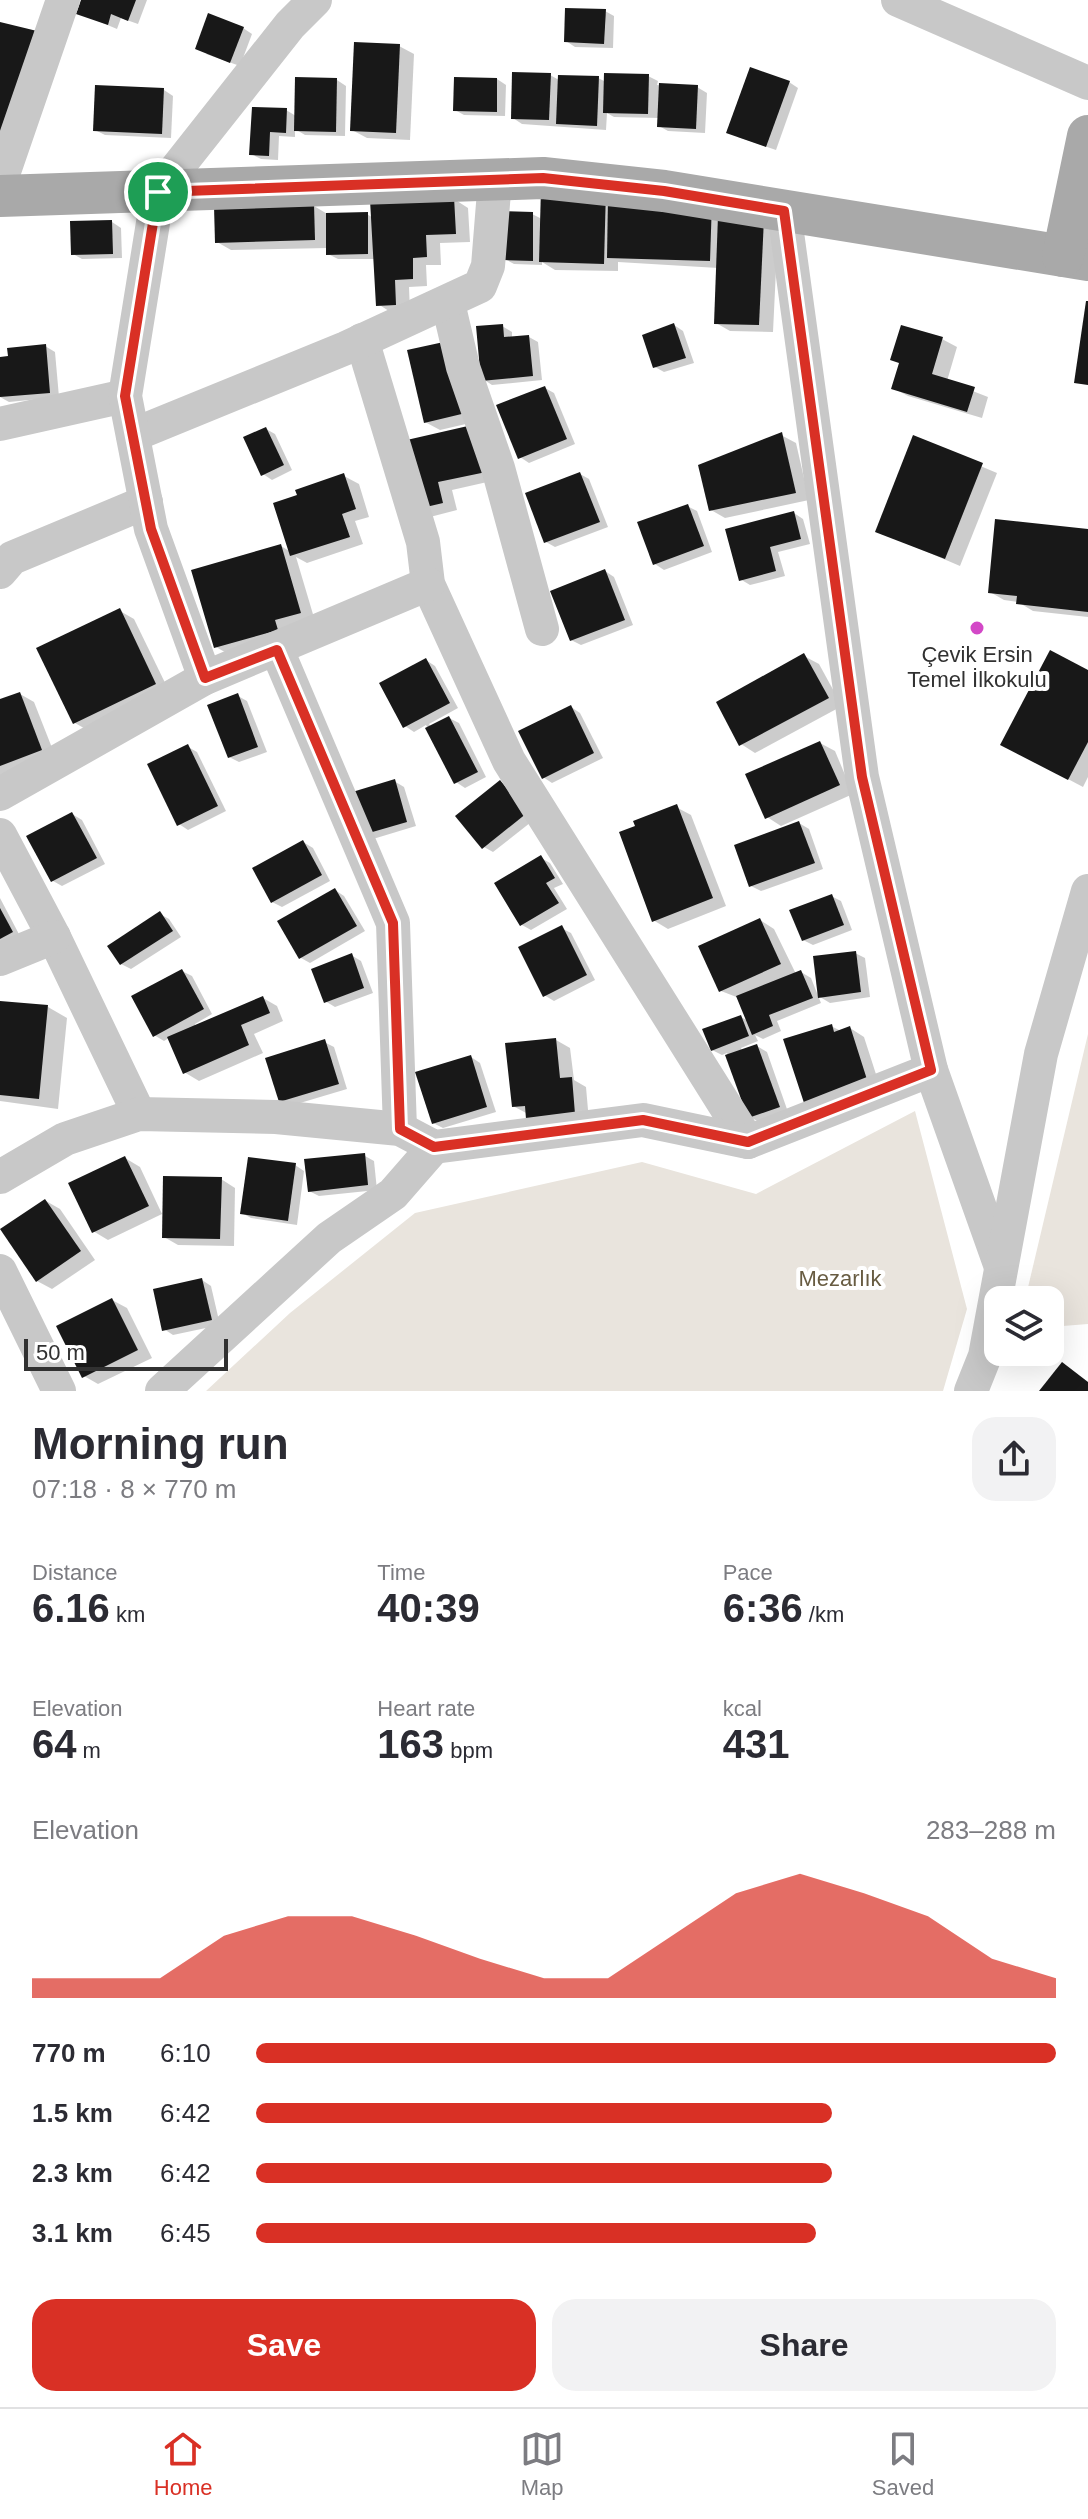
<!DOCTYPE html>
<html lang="en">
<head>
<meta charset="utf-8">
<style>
	:root { --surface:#fff; --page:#f2f2f3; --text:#2b2b33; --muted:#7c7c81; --line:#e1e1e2; --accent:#d93025 }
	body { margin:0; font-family:Arial,sans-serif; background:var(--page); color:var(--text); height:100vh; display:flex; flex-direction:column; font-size:30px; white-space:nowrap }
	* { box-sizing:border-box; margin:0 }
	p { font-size:26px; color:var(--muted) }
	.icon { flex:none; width:44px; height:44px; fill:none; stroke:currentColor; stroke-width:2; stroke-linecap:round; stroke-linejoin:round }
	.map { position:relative; height:1391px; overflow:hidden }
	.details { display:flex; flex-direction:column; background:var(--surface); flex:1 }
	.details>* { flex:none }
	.fabs { position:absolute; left:984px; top:1286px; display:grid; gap:16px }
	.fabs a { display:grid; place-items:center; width:80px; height:80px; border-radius:16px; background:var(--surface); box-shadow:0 8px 32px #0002; font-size:40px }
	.scale { position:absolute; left:24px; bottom:20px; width:204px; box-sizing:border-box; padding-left:8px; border:4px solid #313131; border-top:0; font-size:22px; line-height:28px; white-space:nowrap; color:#313131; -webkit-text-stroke:6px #fff; paint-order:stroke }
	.pin { position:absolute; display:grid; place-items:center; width:68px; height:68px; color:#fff; margin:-34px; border:4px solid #fff; border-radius:50%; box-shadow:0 2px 8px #0007 }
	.round { display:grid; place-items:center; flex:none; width:84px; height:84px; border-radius:24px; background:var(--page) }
	.overview { display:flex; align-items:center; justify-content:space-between; height:136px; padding:0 32px }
	h1 { font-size:44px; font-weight:600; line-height:60px }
	.metrics { display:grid; grid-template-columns:repeat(3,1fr); gap:12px; height:136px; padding:8px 32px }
	.metrics div { display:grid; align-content:center }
	.metrics b { font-size:40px; font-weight:600 }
	.metrics small { font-size:22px; font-weight:400 }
	.metrics p { font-size:22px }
	.chart { height:224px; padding:16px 32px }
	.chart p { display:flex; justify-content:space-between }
	.chart svg { width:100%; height:144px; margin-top:8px; fill:var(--accent); opacity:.7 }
	.button { display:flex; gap:16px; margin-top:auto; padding:16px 32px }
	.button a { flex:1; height:92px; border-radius:24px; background:var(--accent); color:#fff; font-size:32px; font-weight:600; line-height:92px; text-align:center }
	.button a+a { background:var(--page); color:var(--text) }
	ul { padding:0 32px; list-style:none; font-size:26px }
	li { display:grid; grid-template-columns:128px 96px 1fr; align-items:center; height:60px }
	li i { height:20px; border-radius:10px; background:var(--accent) }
	.menu { display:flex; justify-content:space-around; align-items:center; height:112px; border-top:2px solid var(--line); background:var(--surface); font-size:22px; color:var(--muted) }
	.menu a { display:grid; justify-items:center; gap:4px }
	.menu .selected { color:var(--accent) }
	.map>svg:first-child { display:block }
	.green { fill:#e9e4dd }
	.shadow { fill:#0003 }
	.building { fill:#181818 }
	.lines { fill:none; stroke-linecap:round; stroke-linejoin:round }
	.minor { stroke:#c8c8c8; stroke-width:34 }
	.major { stroke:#a9a9a9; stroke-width:42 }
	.route-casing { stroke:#fff; stroke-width:16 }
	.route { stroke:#d93025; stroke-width:10 }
	.poi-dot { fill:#d348c7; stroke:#fff; stroke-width:3 }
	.labels { text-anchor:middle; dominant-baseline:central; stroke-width:8; stroke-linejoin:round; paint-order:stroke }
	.poi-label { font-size:22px; fill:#313131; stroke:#fff }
	.park-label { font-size:22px; fill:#685c42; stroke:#fff }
</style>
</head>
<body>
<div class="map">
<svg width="1088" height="1391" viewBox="0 0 1088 1391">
	<rect width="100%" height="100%" fill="#fff"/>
	<g class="green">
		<path d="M 1088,1034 L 1088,1324 L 1050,1327 L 1050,1300 L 1025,1300 Z"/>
		<path d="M 915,1111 L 967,1309 L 943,1391 L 206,1391 L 290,1313 L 415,1213 L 642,1162 L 756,1194 Z"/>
	</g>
	<g class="shadow">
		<path d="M 83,0 L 147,0 L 138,24 L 121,18 L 117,29 L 79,13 Z"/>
		<path d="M 605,11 L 614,16 L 613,48 L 575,47 L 566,41 Z"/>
		<path d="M 243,28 L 252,34 L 240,66 L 206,54 Z"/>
		<path d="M 399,46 L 414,54 L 410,140 L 367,138 L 352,130 Z"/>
		<path d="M 550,75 L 559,80 L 598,78 L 606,82 L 648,76 L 658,81 L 657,85 L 697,87 L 707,93 L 705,133 L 668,131 L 659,126 L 659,118 L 614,117 L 607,113 L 606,130 L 522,124 L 513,118 Z"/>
		<path d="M 497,79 L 506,85 L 505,116 L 464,115 L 455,110 Z"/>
		<path d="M 337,80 L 346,86 L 345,136 L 305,135 L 295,129 L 295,137 L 279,136 L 278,160 L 261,159 L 251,154 L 286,110 L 296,116 Z"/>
		<path d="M 789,82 L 798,88 L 776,150 L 738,137 Z"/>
		<path d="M 164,90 L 173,96 L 171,138 L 105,135 L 95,130 Z"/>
		<path d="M 543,190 L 778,228 L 773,332 L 730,331 L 716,323 L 718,268 L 618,262 L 618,271 L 555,270 L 542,262 L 542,265 L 514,264 L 505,259 L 532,214 L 542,219 Z"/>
		<path d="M 454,199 L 468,208 L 470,242 L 440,243 L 441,265 L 426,265 L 427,286 L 409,287 L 410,312 L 392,313 L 378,304 L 375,259 L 338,259 L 328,254 L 328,248 L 231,250 L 217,242 L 314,206 L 329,215 L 367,214 L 373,218 Z"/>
		<path d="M 112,222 L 121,228 L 122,258 L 82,259 L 73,254 Z"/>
		<path d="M 674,325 L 683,331 L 694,363 L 664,372 L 655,367 Z"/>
		<path d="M 502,326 L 512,332 L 512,338 L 529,337 L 538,342 L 542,380 L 492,385 L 483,379 Z"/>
		<path d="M 942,339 L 957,347 L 947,381 L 988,397 L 982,418 L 908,396 L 893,388 Z"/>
		<path d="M 45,346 L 55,352 L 59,397 L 9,402 L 0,397 L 0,359 Z"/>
		<path d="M 409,351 L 483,420 L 440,430 L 425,422 Z"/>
		<path d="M 545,388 L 554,393 L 575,444 L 529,463 L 520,457 Z"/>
		<path d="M 266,429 L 275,434 L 292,470 L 272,480 L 263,474 Z"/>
		<path d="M 781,435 L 796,443 L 809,500 L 725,518 L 711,510 Z"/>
		<path d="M 914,438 L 997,473 L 960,566 L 878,531 Z"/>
		<path d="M 400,443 L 505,478 L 452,490 L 457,510 L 430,517 Z"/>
		<path d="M 580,474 L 589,479 L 608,527 L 555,547 L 546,542 Z"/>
		<path d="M 344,476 L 359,484 L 369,517 L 355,521 L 363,544 L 307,563 L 296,557 L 315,621 L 230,655 L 216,647 L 281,546 L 291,552 L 299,496 Z"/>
		<path d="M 687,506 L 697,511 L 712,552 L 664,570 L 655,564 Z"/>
		<path d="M 794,513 L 803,519 L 810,544 L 778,552 L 785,576 L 750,585 L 740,579 Z"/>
		<path d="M 1088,531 L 1088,617 L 1033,611 L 1018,602 L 1004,600 L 990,592 Z"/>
		<path d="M 605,571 L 614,577 L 633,625 L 581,645 L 571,640 Z"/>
		<path d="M 120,611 L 134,619 L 170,693 L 89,731 L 75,723 Z"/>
		<path d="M 804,656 L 819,664 L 842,706 L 755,753 L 741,744 Z"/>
		<path d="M 426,660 L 435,666 L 458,708 L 429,724 L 431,727 L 449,718 L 459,723 L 486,777 L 465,788 L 456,782 L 426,725 L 414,732 L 405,726 Z"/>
		<path d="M 1088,672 L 1088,777 L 1083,787 L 1017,752 Z"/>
		<path d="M 20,694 L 34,702 L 56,758 L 0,777 L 0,701 Z"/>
		<path d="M 238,696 L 247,701 L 267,752 L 239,762 L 229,757 Z"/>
		<path d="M 571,707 L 580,713 L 603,758 L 552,783 L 543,777 Z"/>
		<path d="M 820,743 L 835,751 L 853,794 L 781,826 L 767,817 Z"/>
		<path d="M 188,747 L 197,752 L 226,811 L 188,830 L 179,824 Z"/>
		<path d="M 394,781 L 404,787 L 416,826 L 373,839 L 363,834 Z"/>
		<path d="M 509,788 L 535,819 L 493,852 L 484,847 Z"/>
		<path d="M 676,807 L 691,815 L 726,906 L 668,929 L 653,920 Z"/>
		<path d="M 72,814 L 82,820 L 105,864 L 62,886 L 53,881 Z"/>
		<path d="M 799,823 L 809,829 L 823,869 L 761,891 L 751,886 Z"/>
		<path d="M 303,842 L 313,848 L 330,881 L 282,907 L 272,902 Z"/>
		<path d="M 541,858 L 550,863 L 563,884 L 554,888 L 567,909 L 531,930 L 522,925 Z"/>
		<path d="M 335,890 L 344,896 L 365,931 L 310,963 L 301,958 Z"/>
		<path d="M 831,896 L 841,901 L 852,930 L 813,945 L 803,940 Z"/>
		<path d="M 0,898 L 21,938 L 0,948 Z"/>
		<path d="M 160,914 L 169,919 L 181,937 L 131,969 L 121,964 Z"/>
		<path d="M 760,920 L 774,929 L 796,974 L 801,972 L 811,978 L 821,1003 L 777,1021 L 781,1031 L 763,1039 L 755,1035 L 758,1041 L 741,1048 L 742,1051 L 757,1046 L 767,1052 L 788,1112 L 759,1122 L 750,1117 L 727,1053 L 722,1055 L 712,1050 L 741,1017 L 748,1021 L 739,998 L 721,991 Z"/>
		<path d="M 561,928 L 571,933 L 595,980 L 554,1001 L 544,995 Z"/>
		<path d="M 855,953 L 865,958 L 870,997 L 830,1003 L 820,997 Z"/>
		<path d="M 351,955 L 361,961 L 373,993 L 335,1007 L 325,1001 Z"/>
		<path d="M 182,971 L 192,976 L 212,1014 L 195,1024 L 196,1027 L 263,998 L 277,1006 L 283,1021 L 254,1034 L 263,1053 L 199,1081 L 184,1072 L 169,1038 L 164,1041 L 154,1035 Z"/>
		<path d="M 0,1003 L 48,1007 L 67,1018 L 58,1109 L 0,1101 Z"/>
		<path d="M 831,1026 L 841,1031 L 850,1028 L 864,1037 L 883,1096 L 822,1116 Z"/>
		<path d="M 556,1040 L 570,1048 L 574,1080 L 586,1087 L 589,1121 L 528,1114 L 513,1106 Z"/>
		<path d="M 324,1042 L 334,1047 L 347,1089 L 290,1106 L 281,1101 Z"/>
		<path d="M 471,1057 L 480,1063 L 496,1112 L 443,1128 L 433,1123 Z"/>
		<path d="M 365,1156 L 374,1161 L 377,1190 L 319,1196 L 309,1191 Z"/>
		<path d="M 125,1158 L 140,1167 L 162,1214 L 108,1240 L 93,1231 Z"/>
		<path d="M 295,1165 L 304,1171 L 297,1225 L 251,1218 L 242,1213 Z"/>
		<path d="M 221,1179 L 235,1188 L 234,1246 L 178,1245 L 164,1237 Z"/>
		<path d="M 46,1201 L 60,1209 L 95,1260 L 52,1289 L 37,1281 Z"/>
		<path d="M 202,1280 L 211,1286 L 220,1325 L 173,1335 L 164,1329 Z"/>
		<path d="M 112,1300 L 127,1308 L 152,1358 L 98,1384 L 84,1376 Z"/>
	</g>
	<g class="building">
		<path d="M 81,0 L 136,0 L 128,21 L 111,14 L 108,25 L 76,14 Z"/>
		<path d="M 565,8 L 606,9 L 604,44 L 564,42 Z"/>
		<path d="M 208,13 L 244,27 L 230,63 L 195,49 Z"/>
		<path d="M 0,22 L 37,31 L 0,145 Z"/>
		<path d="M 354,42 L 400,44 L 396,133 L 350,131 Z"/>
		<path d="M 750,67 L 790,81 L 766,147 L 726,133 Z"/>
		<path d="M 512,72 L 551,73 L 549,120 L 511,119 Z"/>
		<path d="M 604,73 L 649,74 L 648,114 L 603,113 Z"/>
		<path d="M 558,75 L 599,76 L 597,126 L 556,124 Z"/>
		<path d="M 295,77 L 337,78 L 336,132 L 294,131 Z"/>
		<path d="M 454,77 L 497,78 L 497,112 L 453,111 Z"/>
		<path d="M 659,83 L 698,85 L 696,129 L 657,127 Z"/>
		<path d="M 95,85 L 164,88 L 162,134 L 93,131 Z"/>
		<path d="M 252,107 L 287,108 L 286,133 L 270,132 L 269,156 L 249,155 Z"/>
		<path d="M 541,188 L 606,189 L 604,264 L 539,262 Z"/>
		<path d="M 454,197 L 456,234 L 426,235 L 427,257 L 413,258 L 413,279 L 395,280 L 396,305 L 376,306 L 370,200 Z"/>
		<path d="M 608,198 L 712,201 L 710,261 L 607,258 Z"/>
		<path d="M 314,204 L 315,240 L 215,243 L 214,206 Z"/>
		<path d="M 503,211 L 533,212 L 533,261 L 503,260 Z"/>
		<path d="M 368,212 L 368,254 L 326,255 L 326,213 Z"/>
		<path d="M 718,216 L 764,218 L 759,325 L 714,324 Z"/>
		<path d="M 112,220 L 113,254 L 71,255 L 70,221 Z"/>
		<path d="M 1086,301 L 1088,301 L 1088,385 L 1074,383 Z"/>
		<path d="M 674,323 L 686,358 L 653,368 L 642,335 Z"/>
		<path d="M 503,324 L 504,337 L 529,335 L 533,376 L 481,381 L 476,326 Z"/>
		<path d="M 901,325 L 943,337 L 932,374 L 975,387 L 967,412 L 891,389 L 899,363 L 890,360 Z"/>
		<path d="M 453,340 L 470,412 L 424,423 L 407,350 Z"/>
		<path d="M 46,344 L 50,393 L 0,397 L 0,357 L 8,356 L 7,348 Z"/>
		<path d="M 545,386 L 567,439 L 518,459 L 496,405 Z"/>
		<path d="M 481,423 L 491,471 L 438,482 L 443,503 L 413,510 L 398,442 Z"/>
		<path d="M 266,427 L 284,465 L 261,476 L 243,437 Z"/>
		<path d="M 782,432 L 796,493 L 709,511 L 698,465 Z"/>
		<path d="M 913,435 L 983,463 L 945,559 L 875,532 Z"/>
		<path d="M 580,472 L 600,522 L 544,543 L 525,493 Z"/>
		<path d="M 344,473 L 356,509 L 342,514 L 350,537 L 290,556 L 273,503 L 297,495 L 295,490 Z"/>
		<path d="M 688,504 L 704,546 L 653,565 L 637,522 Z"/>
		<path d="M 794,511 L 801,539 L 770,547 L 776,571 L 739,581 L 725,529 Z"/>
		<path d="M 995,519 L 1088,529 L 1088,612 L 1016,604 L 1017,596 L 988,593 Z"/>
		<path d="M 281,544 L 301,613 L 275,620 L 278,630 L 214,648 L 191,570 Z"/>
		<path d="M 605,569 L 625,620 L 570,641 L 550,591 Z"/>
		<path d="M 120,608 L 156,684 L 73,724 L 36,648 Z"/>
		<path d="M 1050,650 L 1088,670 L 1088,742 L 1068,780 L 1000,745 Z"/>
		<path d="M 804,653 L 829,698 L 739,746 L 716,702 Z"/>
		<path d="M 426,658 L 450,703 L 403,728 L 379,683 Z"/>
		<path d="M 20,692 L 42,750 L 0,766 L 0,699 Z"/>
		<path d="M 238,693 L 258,747 L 228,758 L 207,705 Z"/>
		<path d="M 571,705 L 594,753 L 542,779 L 518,731 Z"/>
		<path d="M 449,716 L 478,772 L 454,784 L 425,728 Z"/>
		<path d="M 820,741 L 840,785 L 765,819 L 745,774 Z"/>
		<path d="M 188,744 L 218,806 L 177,826 L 147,764 Z"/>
		<path d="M 395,779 L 407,822 L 362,835 L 349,793 Z"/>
		<path d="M 500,780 L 527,813 L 482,849 L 455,816 Z"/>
		<path d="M 677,804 L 713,898 L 652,922 L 619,832 L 635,826 L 633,821 Z"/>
		<path d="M 72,812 L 97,858 L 51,882 L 26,836 Z"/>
		<path d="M 799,821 L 815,863 L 749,887 L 734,845 Z"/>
		<path d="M 303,840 L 322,875 L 271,903 L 252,868 Z"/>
		<path d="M 541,855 L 555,878 L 546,883 L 559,903 L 520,926 L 494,883 Z"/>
		<path d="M 335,888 L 357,926 L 299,959 L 277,921 Z"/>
		<path d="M 832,894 L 844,925 L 802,941 L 789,910 Z"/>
		<path d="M 0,908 L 13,932 L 0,939 Z"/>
		<path d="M 160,911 L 173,931 L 120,965 L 107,946 Z"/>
		<path d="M 760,918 L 781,964 L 719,992 L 698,946 Z"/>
		<path d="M 562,925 L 587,975 L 543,997 L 518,947 Z"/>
		<path d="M 856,951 L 861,992 L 818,998 L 813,956 Z"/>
		<path d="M 352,953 L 364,988 L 324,1003 L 311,969 Z"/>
		<path d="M 182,969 L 204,1009 L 153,1037 L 131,996 Z"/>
		<path d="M 801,970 L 813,998 L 769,1015 L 773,1026 L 752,1035 L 736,996 Z"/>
		<path d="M 263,996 L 270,1013 L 241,1025 L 249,1045 L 183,1074 L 167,1037 Z"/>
		<path d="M 0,1001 L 48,1005 L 39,1099 L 0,1095 Z"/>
		<path d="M 741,1015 L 749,1036 L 711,1051 L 702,1029 Z"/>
		<path d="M 832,1024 L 834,1032 L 850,1026 L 870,1089 L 806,1109 L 783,1039 Z"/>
		<path d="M 556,1038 L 560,1078 L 572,1077 L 575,1114 L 526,1119 L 525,1106 L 512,1107 L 505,1043 Z"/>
		<path d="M 325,1039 L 339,1084 L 279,1102 L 265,1058 Z"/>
		<path d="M 757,1044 L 780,1107 L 748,1118 L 725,1055 Z"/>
		<path d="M 471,1055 L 487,1107 L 432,1124 L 415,1072 Z"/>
		<path d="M 365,1153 L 368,1185 L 308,1192 L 304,1159 Z"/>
		<path d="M 125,1156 L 149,1206 L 92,1233 L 68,1183 Z"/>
		<path d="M 248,1157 L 296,1163 L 288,1221 L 240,1214 Z"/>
		<path d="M 163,1176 L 222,1177 L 220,1239 L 162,1238 Z"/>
		<path d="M 45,1199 L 81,1251 L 36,1282 L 0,1229 Z"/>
		<path d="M 202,1278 L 212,1320 L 162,1331 L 153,1289 Z"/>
		<path d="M 112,1298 L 138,1350 L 82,1378 L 56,1326 Z"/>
		<path d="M 1062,1362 L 1088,1382 L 1088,1391 L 1039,1391 Z"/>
	</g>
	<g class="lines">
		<g class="minor">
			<path d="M 898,0 L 1088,83"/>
			<path d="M 0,183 L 63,0"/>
			<path d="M 784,211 L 862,777 L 931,1070"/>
			<path d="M 448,303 L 463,367 L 498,468 L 542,629"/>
			<path d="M 362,340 L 423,542 L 428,584 L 509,761 L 748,1142"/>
			<path d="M 0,424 L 125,396"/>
			<path d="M 133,435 L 346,348 L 480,286 L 488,266 L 495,179"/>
			<path d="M 0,572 L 12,558 L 146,502"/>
			<path d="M 277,650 L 393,923 L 400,1129"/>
			<path d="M 205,678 L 151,529 L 125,396 L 158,192 L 290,25 L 315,0"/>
			<path d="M 0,794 L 205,678 L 428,584"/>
			<path d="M 0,835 L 54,937 L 139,1114"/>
			<path d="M 0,959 L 54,937"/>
			<path d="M 0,1177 L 65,1139 L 139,1114 L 276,1117 L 400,1129 L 434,1147 L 643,1120 L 748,1142 L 931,1070 L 1001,1267"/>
			<path d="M 0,1271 L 59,1391"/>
			<path d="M 162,1391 L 329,1238 L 393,1194 L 434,1147"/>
			<path d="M 971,1391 L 985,1356 L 1041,1054 L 1088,891"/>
		</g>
		<g class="major">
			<path d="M 0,196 L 543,178 L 664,191 L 1088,260"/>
			<path d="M 1063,256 L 1088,136"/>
		</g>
	</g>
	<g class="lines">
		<g class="route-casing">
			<path id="route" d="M 543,178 L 664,191 L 784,211 L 862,777 L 931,1070 L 748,1142 L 643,1120 L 434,1147 L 400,1129 L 393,923 L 277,650 L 205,678 L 151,529 L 125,396 L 158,192 Z"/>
		</g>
		<use href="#route" class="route"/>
	</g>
	<circle class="poi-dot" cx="977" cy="628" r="8"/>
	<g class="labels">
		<g class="poi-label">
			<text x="977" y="654">Çevik Ersin<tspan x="977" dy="25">Temel İlkokulu</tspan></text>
		</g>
		<g class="park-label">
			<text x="840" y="1278">Mezarlık</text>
		</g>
	</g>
</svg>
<div class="fabs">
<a><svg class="icon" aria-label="layers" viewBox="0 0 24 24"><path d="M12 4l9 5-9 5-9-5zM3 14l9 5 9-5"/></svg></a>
</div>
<div class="scale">50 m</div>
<div class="pin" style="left:158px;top:192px;background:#1e9e55"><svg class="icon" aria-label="arrive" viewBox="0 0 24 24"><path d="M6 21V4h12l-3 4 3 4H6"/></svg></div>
</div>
<section class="details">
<div class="overview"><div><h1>Morning run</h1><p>07:18 · 8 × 770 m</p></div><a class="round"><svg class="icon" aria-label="share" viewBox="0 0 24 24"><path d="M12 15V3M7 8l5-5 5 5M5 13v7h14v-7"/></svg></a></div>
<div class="metrics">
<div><p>Distance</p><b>6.16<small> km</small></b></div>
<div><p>Time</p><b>40:39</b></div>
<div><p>Pace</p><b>6:36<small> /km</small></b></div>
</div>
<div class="metrics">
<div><p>Elevation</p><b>64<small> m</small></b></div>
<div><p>Heart rate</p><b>163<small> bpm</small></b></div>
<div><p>kcal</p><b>431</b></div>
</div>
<div class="chart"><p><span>Elevation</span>283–288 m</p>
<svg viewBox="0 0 160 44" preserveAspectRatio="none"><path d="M0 44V38L10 38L20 38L30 25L40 19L50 19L60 25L70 32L80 38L90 38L100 25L110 12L120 6L130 12L140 19L150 32L160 38V44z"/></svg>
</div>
<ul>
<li><b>770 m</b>6:10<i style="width:100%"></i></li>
<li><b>1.5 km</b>6:42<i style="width:72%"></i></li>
<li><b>2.3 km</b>6:42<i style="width:72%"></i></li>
<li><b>3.1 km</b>6:45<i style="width:70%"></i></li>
</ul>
<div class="button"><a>Save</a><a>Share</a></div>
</section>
<nav class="menu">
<a class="selected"><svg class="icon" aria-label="home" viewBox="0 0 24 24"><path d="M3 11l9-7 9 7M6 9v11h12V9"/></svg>Home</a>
<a><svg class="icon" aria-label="map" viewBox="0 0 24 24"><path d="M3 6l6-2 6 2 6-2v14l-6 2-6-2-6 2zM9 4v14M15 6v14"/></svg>Map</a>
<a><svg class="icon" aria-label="saved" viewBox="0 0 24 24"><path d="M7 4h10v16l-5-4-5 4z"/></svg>Saved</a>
</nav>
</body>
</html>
